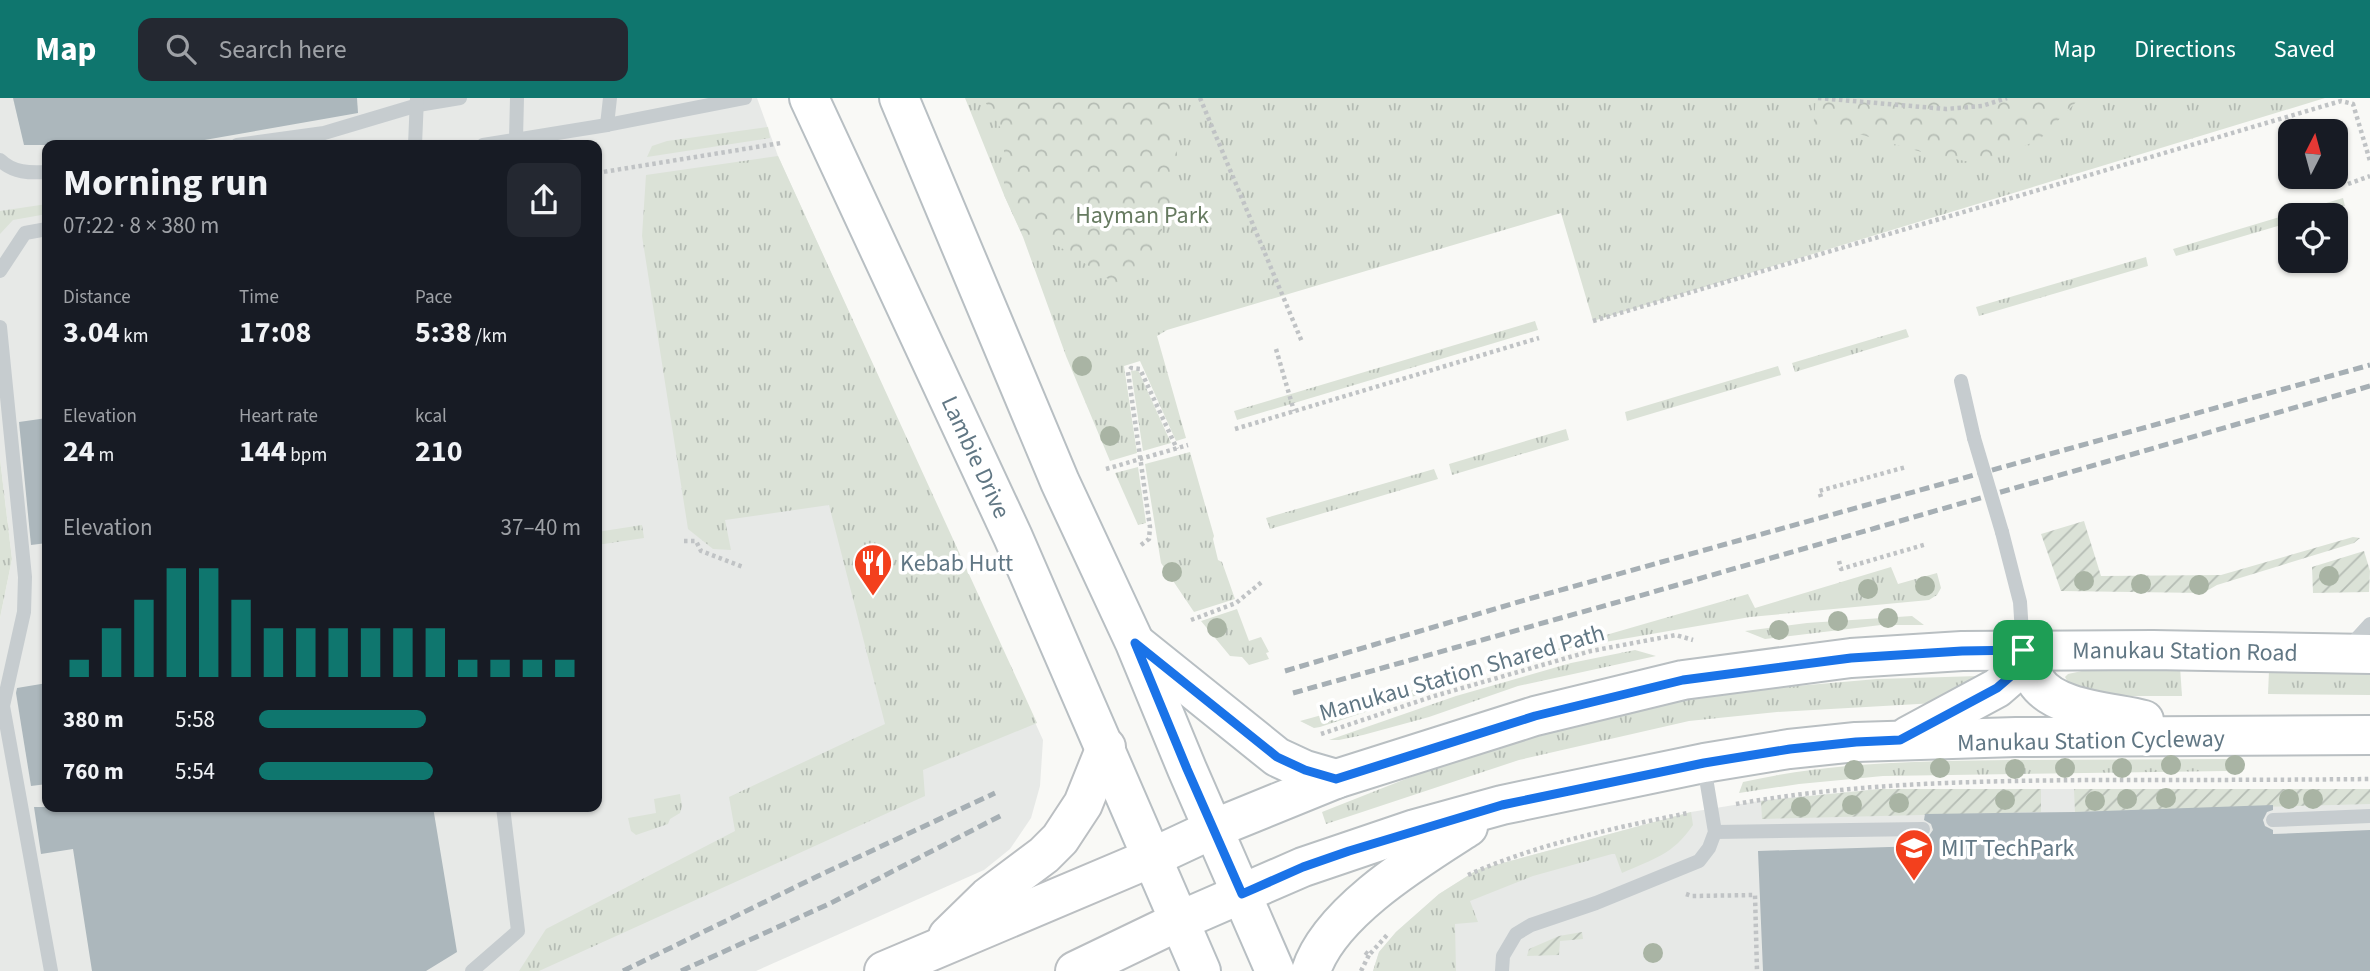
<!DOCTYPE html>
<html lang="en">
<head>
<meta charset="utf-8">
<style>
	:root { --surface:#171b24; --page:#242831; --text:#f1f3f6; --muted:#9ea1a6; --accent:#0f766e }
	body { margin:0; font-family:"Source Sans 3",sans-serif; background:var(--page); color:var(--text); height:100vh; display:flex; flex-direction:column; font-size:26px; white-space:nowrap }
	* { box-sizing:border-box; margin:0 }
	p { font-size:23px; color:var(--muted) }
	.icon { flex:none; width:38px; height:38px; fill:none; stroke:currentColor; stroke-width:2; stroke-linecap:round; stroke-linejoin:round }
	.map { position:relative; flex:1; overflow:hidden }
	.details { position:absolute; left:42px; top:42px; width:560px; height:672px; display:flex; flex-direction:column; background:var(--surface); border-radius:14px; box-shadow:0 2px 5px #0004 }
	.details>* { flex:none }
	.needle { width:46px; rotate:6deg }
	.tools { position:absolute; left:2278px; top:21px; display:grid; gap:14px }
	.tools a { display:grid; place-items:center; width:70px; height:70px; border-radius:14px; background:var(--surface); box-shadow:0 2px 5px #0004; font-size:35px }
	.pin { position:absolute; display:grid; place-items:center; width:60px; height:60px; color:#fff; margin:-30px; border-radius:14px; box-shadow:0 4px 10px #0006 }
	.round { display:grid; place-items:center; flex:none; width:74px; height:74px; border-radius:14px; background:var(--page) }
	.overview { display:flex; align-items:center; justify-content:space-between; height:119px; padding:0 21px }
	h1 { font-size:38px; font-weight:700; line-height:52px }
	.figures { display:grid; grid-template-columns:repeat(3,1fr); gap:10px; height:119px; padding:7px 21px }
	.figures div { display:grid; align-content:center }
	.figures b { font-size:30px; font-weight:700 }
	.figures small { font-size:19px; font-weight:400 }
	.figures p { font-size:19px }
	.chart { height:196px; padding:14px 21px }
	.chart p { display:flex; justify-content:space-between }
	.chart svg { width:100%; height:126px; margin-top:7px; stroke:var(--accent); stroke-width:6 }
	ul { padding:0 21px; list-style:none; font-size:23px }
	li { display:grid; grid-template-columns:112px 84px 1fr; align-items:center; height:52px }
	li i { height:18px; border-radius:9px; background:var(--accent) }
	header { display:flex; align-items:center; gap:42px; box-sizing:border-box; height:98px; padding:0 35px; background:var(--accent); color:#fff }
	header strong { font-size:33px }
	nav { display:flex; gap:38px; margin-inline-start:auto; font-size:24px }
	.search { width:490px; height:63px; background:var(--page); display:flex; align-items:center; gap:18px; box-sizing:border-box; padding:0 24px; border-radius:14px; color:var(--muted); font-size:26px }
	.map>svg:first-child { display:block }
	.built { fill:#e7e9e7; fill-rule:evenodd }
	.grass { fill:url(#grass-tufts) }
	.forest { fill:url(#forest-crowns) }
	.garden { fill:url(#garden-furrows) }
	.building { fill:#acb7bc }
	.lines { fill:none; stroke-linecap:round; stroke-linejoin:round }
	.secondary-casing { stroke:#b8bfc3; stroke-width:42 }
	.primary-casing { stroke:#b9bfc2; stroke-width:42 }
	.motorway-casing { stroke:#bbbfc2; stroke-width:42 }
	.path { stroke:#c0c3c5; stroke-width:4.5; stroke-dasharray:3.5 3.5; stroke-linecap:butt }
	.service { stroke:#c6cccf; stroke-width:14 }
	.secondary { stroke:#fff; stroke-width:38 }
	.primary { stroke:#fff; stroke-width:38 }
	.motorway { stroke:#fff; stroke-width:38 }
	.rail { stroke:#a6afb4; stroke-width:5; stroke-dasharray:10 5; stroke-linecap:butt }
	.service-bridge { stroke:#c6cccf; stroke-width:14 }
	.tree { fill:#a9b4a4 }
	.route-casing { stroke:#fff; stroke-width:14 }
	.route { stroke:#1a73e8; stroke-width:9 }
	.labels { text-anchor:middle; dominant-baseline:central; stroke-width:7; stroke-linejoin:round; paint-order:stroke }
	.park-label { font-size:24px; fill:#677b61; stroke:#fff }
	.street-label { font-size:24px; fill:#617784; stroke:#fff }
	.poi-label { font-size:24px; fill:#617784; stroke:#fff; text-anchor:start }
</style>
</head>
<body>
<header>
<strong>Map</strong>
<div class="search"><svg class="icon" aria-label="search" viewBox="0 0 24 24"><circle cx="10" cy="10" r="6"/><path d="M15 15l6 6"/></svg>Search here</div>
<nav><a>Map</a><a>Directions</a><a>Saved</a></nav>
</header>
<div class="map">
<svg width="2370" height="873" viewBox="0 0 2370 873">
	<defs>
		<pattern id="grass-tufts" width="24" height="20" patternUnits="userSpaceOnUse" patternTransform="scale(1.75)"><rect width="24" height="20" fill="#dbe2d7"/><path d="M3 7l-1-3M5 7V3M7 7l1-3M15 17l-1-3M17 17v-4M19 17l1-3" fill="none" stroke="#b5bcb4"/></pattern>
		<pattern id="forest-crowns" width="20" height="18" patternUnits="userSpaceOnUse" patternTransform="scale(1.75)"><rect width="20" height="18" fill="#dbe2d7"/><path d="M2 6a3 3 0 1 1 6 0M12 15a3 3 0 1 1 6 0" fill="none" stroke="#b5bcb4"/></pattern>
		<pattern id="garden-furrows" width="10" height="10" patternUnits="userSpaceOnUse" patternTransform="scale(1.75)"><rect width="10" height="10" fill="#dbe2d7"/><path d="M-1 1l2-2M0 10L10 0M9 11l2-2" fill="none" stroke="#b5bcb4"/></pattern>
	</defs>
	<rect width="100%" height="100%" fill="#f9f9f6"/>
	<g class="built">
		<path d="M 0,0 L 757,0 L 778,58 L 1043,642 L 1040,688 L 1031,720 L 1010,751 L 984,772 L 756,873 L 0,873 L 0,520 L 12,461 L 0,361 ZM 47,47 L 597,47 L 597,709 L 47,709 Z"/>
		<path d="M 1880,691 L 2370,691 L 2370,873 L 1373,873 L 1379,854 L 1396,834 L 1439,796 L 1477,772 L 1691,714 L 1765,702 Z"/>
	</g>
	<g class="grass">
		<path d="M 965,0 L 2325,0 L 1593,223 L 1561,115 L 1167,232 L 1157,238 L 1186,340 L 1176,343 L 1140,263 L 1124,268 L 1137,355 L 1110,363 L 1066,258 L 1023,139 L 1004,97 Z"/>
		<path d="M 768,29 L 770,40 L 647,59 L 652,48 L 667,43 Z"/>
		<path d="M 778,58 L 1037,625 L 923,672 L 925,698 L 539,873 L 519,873 L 546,831 L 735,733 L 729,699 L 885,626 L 829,407 L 725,422 L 731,452 L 713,451 L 688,431 L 642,138 L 646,77 Z"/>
		<path d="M 2343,100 L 2345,108 L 2313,117 L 2291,117 L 2291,124 L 2176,158 L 2173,151 Z"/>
		<path d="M 47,106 L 47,116 L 13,122 L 0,136 L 0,113 Z"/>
		<path d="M 2146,159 L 2148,168 L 1979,218 L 1976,209 Z"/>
		<path d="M 1535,223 L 1538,232 L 1237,322 L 1234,313 Z"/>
		<path d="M 1906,231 L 1909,239 L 1795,274 L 1792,265 Z"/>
		<path d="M 1778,268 L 1781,277 L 1627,323 L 1625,314 Z"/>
		<path d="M 1138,272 L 1171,345 L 1143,353 L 1131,273 Z"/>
		<path d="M 1566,331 L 1569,342 L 1452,377 L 1449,366 Z"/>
		<path d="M 1190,354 L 1214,438 L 1213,441 L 1218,462 L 1222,464 L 1235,501 L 1194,514 L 1161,465 L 1145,366 Z"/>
		<path d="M 0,361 L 12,461 L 0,520 Z"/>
		<path d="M 1138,369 L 1146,425 L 1138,427 L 1115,375 Z"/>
		<path d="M 1434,371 L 1438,381 L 1270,431 L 1266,420 Z"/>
		<path d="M 642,427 L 644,440 L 597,447 L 597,434 Z"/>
		<path d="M 1891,469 L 1898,486 L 1937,475 L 1941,490 L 1937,497 L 1929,502 L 1750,519 L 1547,554 L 1748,496 L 1755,510 Z"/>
		<path d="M 1237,511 L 1249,543 L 1261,539 L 1269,554 L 1266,555 L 1269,561 L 1249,567 L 1242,559 L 1230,558 L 1201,523 Z"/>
		<path d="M 1912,518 L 1924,527 L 1881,527 L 1765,541 L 1745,533 L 1807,525 Z"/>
		<path d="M 1635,552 L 1656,558 L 1518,588 L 1429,619 L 1363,637 L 1339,642 L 1329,642 L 1456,598 L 1571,565 Z"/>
		<path d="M 2100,569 L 2180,569 L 2182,598 L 2103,598 L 2070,588 L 2065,579 L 2068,576 Z"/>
		<path d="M 1481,573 L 1457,584 L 1320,629 L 1314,630 L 1300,623 Z"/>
		<path d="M 2269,573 L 2370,573 L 2370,597 L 2268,596 Z"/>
		<path d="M 1979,578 L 1988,578 L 1936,605 L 1777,614 L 1689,623 L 1519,662 L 1326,726 L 1322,714 L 1441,667 L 1533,639 L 1680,603 L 1785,589 L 1877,581 Z"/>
		<path d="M 2229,661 L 2227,673 L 1883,678 L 1799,686 L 1739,695 L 1743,684 C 1831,664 1920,663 2010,662 C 2083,662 2156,661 2229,661 Z"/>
		<path d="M 680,696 L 682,708 L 680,715 L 670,721 L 668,726 L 636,737 L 631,733 L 628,720 L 656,715 L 654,701 Z"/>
		<path d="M 1691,714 L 1693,727 C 1673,757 1653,761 1622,775 L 1615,756 L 1612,756 L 1533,778 L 1470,803 L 1478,824 L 1455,826 L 1456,873 L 1373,873 L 1379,854 L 1396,834 L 1439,796 L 1477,772 Z"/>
	</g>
	<g class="forest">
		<path d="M 983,0 L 1173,0 L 1177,57 L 1170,104 L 1158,145 L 1122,190 L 1060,149 L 1023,138 L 1004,97 L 1004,36 Z"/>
		<path d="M 1816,0 L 2080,0 L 2039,42 L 1980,66 L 1925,55 L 1845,32 L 1813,31 Z"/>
	</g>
	<g class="garden">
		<path d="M 2084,423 L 2101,478 L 2221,477 L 2353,439 L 2360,440 L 2354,445 L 2217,487 L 2203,495 L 2061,493 L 2041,436 Z"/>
		<path d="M 2364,453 L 2370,473 L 2369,494 L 2313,495 L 2312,469 Z"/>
		<path d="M 1880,691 L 2041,691 L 2041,714 L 1762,721 L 1761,703 Z"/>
		<path d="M 2074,691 L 2370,691 L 2370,706 L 2075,714 Z"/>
		<path d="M 1582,834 L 1583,841 L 1560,843 L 1559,857 L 1527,858 L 1529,851 L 1559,838 Z"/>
	</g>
	<g class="building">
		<path d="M 13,0 L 357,0 L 358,15 L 176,47 L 24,47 Z"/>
		<path d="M 47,320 L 47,445 L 31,447 L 19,324 Z"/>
		<path d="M 47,585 L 47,686 L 31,688 L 16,595 L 17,590 Z"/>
		<path d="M 2273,707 L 2273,712 L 2267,714 L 2263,722 L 2265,728 L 2273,732 L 2273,736 L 2370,732 L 2370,873 L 1763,873 L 1758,753 L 1921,748 L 1922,741 L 1928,739 L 1933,732 L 1931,726 L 1924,722 L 1925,716 L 2075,714 Z"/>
		<path d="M 34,709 L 433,709 L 457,854 L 426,873 L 92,873 L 73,751 L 41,756 Z"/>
	</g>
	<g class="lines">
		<g class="secondary-casing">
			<g id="secondary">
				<path id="s1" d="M 809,0 L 1013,439 L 1201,873"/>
				<path d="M 899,0 L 1060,384 L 1135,545 L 1187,671 L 1275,873"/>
				<path d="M 1139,548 L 1277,659 L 1305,672 L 1336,681"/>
			</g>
		</g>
		<g class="primary-casing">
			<g id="primary">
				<path d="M 2023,552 C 2027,562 2030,574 2036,583 C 2054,612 2113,614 2144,622"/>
				<path d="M 1908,638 L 1997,590 L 2012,577 L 2023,552"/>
				<path id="s2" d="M 1151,760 L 1213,731 L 1336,681 L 1535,618 L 1683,582 L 1851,560 L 1962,553 L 2153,552 L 2370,556"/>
				<path d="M 1179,823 L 1303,769 L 1415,731 L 1502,707 L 1704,665 L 1789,651 L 1856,644 L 2016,639 L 2370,637"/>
				<path d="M 1311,873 C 1330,814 1418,761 1468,729"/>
			</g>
		</g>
		<g class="motorway-casing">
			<g id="motorway">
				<path d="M 948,838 L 988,799 L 1044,757 L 1060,741 L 1083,706 L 1106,649"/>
				<path d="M 884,873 L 1151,760"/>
				<path d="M 1075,873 L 1179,823"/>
			</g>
		</g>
		<g class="path">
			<path d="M 1200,0 L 1302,244"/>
			<path d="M 1818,0 L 1946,11 L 1982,8 L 2007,0"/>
			<path d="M 597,75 L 781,45"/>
			<path d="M 2348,86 L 2370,78"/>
			<path d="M 1593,223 L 2341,3 L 2353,6 L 2370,63"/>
			<path d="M 1276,251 L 1294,313"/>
			<path d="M 1235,331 L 1539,240"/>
			<path d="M 1106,371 L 1188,347"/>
			<path d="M 1821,399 L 1819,393 L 1906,369"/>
			<path d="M 684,443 L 696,443 L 701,453 L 743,469"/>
			<path d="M 1141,447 L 1149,441 L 1150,429 L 1128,274 L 1131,270 L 1140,271 L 1177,351"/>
			<path d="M 1839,463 L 1841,471 L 1927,446"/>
			<path d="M 1191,522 L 1236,505 L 1263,483"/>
			<path d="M 1321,636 L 1431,599 L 1591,553 L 1676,537 L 1693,542"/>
			<path d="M 1736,706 C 1854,685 1973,683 2092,682 C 2185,682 2277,682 2370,681"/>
			<path d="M 1468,777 C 1537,746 1614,730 1688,715"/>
			<path d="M 1686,796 L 1692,798 L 1755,797 L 1757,873"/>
			<path d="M 1365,854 L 1369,857 L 1388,836"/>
			<path d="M 1361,873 L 1369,857"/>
		</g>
		<g class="service">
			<path d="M 607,27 L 610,0"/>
			<path d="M 516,41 L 517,0"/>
			<path d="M 237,47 L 324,35 L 418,7 L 460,0"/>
			<path d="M 415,47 L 417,0"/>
			<path d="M 483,47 L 607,27 L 745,0"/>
			<path d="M 0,62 C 13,75 30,75 47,74"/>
			<path d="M 0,173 L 25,135 L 47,131"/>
			<path d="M 0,229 L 25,479 L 24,514 L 3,608 L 51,873"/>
			<path d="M 1961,283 L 1974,340"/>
			<path d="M 2002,434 L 2020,504 L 2023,551"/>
			<path d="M 2349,549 L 2370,526"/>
			<path d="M 2273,722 L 2370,718"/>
			<path d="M 1715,734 L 1923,731"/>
			<path d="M 472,873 L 518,833 L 503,709"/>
			<path d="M 1502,873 L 1503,858 L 1516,836 L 1531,827 L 1596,805 L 1699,763 L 1709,750 L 1715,734 L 1704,668"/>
		</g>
		<use href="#secondary" class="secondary"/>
		<use href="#primary" class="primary"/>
		<use href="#motorway" class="motorway"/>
		<g class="rail">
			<path d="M 1285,573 L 1532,500 L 2370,267"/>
			<path d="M 1293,595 L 1625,502 L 2370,288"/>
			<path d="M 623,873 L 818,778 L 995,695"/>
			<path d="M 681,873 L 831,805 L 1004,716"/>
		</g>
		<path class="service-bridge" d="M 1974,340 L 2002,434"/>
	</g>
	<g class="tree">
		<circle cx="1082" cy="268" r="10"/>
		<circle cx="1110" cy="338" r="10"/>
		<circle cx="1172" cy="474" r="10"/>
		<circle cx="2329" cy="478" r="10"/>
		<circle cx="2084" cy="483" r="10"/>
		<circle cx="2141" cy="486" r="10"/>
		<circle cx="2199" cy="487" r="10"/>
		<circle cx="1925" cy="488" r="10"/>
		<circle cx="1868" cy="491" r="10"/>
		<circle cx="1888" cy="520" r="10"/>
		<circle cx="1838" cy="523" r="10"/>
		<circle cx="1217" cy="530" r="10"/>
		<circle cx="1779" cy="532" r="10"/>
		<circle cx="2171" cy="667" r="10"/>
		<circle cx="2235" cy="667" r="10"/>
		<circle cx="1940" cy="670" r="10"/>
		<circle cx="2065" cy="670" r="10"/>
		<circle cx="2122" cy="670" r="10"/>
		<circle cx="2015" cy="671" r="10"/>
		<circle cx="1854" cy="672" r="10"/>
		<circle cx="2166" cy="700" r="10"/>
		<circle cx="2127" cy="701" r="10"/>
		<circle cx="2289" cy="701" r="10"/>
		<circle cx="2313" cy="701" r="10"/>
		<circle cx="2005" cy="702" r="10"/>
		<circle cx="2095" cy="703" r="10"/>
		<circle cx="1899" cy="705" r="10"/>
		<circle cx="1852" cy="707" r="10"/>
		<circle cx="1801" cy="709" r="10"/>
		<circle cx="1653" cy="855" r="10"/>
	</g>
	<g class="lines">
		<g class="route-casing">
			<path id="route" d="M 1135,545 L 1277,659 L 1305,672 L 1336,681 L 1535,618 L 1683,582 L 1851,560 L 1962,553 L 2023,552 L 2012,577 L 1997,590 L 1900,642 L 1856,644 L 1790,651 L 1704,665 L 1502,707 L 1349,753 L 1303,769 L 1242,796 L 1187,671 Z"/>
		</g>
		<use href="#route" class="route"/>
	</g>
	<defs>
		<g id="restaurant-pin" transform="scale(2.0125)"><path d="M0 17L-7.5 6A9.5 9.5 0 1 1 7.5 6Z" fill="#f3401d" stroke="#fff"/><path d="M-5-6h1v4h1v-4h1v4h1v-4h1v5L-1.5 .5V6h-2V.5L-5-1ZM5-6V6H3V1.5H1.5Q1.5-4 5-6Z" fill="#fff"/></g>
		<g id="university-pin" transform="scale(2.0125)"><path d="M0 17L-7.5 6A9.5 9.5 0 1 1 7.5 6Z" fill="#f3401d" stroke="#fff"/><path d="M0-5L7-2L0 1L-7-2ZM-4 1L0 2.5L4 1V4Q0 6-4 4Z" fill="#fff"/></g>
	</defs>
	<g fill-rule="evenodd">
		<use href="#restaurant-pin" x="873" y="465"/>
		<use href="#university-pin" x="1914" y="750"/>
	</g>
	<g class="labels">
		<g class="park-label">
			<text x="1142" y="117">Hayman Park</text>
		</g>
		<g class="street-label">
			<text stroke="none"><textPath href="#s1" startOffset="396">Lambie Drive</textPath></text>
			<text stroke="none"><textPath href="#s2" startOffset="1066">Manukau Station Road</textPath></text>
			<text transform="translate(1462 575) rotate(-16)">Manukau Station Shared Path</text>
			<text transform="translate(2091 643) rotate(-1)">Manukau Station Cycleway</text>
		</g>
		<g class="poi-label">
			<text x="900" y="465">Kebab Hutt</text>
			<text x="1941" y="750">MIT TechPark</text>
		</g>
	</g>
</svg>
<div class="tools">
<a><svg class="needle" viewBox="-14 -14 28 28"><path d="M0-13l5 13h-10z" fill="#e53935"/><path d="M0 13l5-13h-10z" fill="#9ea1a6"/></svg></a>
<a><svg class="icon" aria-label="locate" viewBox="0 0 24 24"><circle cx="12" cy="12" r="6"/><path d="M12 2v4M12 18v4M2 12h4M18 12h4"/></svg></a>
</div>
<div class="pin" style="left:2023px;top:552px;background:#1e9e55"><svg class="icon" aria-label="arrive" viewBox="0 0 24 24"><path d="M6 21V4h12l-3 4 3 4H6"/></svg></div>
<section class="details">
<div class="overview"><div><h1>Morning run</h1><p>07:22 · 8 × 380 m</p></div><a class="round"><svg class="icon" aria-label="share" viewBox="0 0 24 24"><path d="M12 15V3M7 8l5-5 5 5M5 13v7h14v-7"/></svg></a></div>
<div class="figures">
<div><p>Distance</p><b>3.04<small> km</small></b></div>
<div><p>Time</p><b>17:08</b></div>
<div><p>Pace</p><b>5:38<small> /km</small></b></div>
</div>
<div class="figures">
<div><p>Elevation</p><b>24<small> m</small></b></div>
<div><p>Heart rate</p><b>144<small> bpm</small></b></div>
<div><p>kcal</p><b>210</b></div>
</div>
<div class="chart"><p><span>Elevation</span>37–40 m</p>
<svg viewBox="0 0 160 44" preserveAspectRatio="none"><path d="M5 44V38M15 44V27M25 44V17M35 44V6M45 44V6M55 44V17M65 44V27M75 44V27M85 44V27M95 44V27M105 44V27M115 44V27M125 44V38M135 44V38M145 44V38M155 44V38"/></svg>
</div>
<ul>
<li><b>380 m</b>5:58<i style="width:52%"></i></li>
<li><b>760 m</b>5:54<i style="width:54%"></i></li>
</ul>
</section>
</div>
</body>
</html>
